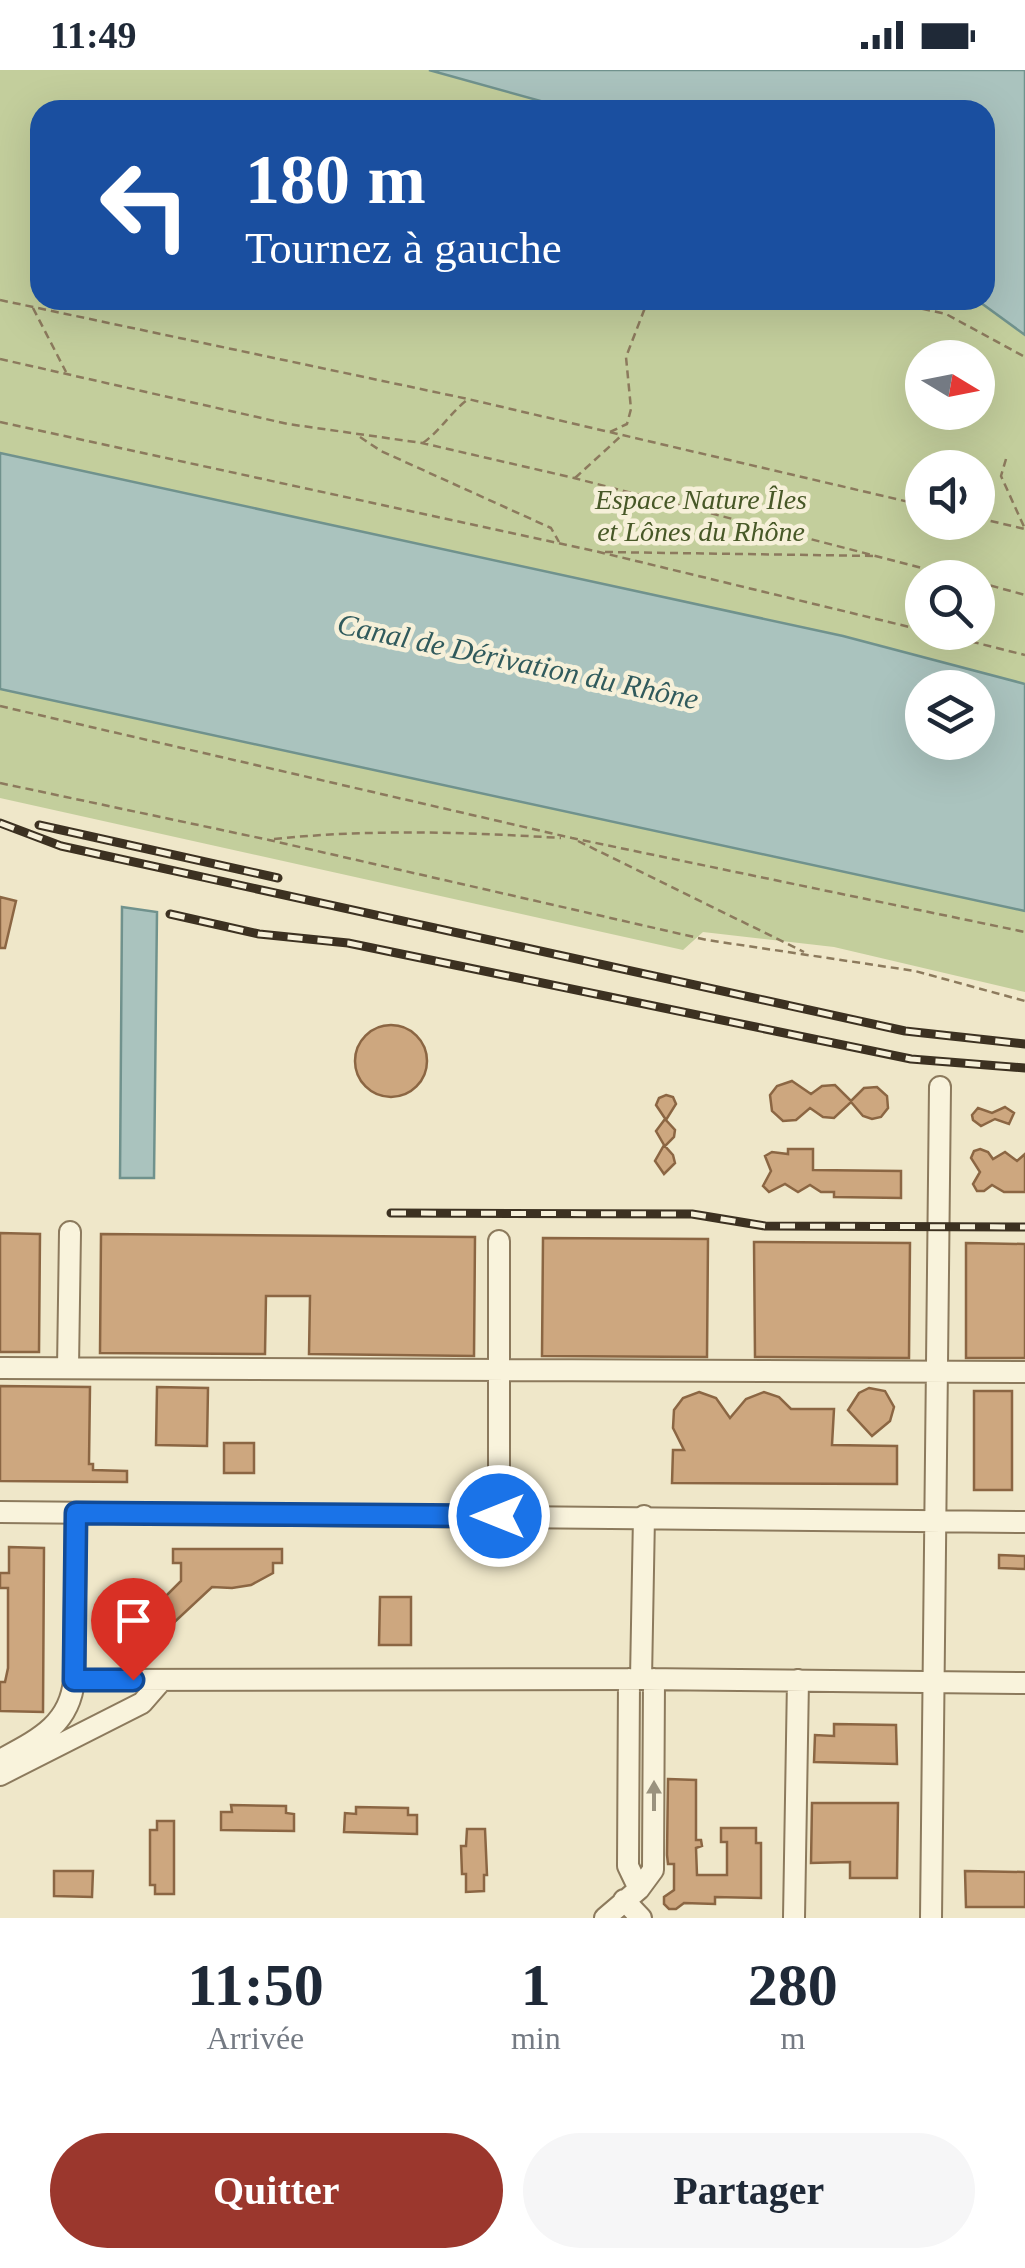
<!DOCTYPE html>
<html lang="fr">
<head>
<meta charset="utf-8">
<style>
  :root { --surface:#fff; --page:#f6f6f7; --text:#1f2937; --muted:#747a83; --accent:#9b372d }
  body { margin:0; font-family:"Times New Roman",serif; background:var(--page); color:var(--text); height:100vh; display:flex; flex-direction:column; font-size:38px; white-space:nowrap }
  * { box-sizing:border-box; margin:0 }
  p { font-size:32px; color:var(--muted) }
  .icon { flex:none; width:55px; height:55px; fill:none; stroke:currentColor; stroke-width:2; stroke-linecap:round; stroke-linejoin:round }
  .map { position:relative; height:1848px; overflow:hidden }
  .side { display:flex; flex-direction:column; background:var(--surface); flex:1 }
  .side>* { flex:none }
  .hud { position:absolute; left:30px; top:30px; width:965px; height:210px; border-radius:30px; box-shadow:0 10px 40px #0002; background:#1a4fa0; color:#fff; overflow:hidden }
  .needle { width:65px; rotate:100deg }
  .fabs { position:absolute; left:905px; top:270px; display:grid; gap:20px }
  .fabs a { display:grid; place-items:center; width:90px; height:90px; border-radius:50%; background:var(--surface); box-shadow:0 10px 40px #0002; font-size:50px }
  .pin { position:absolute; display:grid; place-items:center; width:85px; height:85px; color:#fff; margin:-102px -42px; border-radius:50% 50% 50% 0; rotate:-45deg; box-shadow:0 0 10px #0007 }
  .pin .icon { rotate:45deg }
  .me { position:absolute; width:110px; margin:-55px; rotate:270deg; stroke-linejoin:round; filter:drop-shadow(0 0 8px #0008) }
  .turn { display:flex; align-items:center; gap:35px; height:210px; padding:0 50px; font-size:45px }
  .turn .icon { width:130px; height:130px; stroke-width:2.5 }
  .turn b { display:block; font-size:70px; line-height:85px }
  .eta { display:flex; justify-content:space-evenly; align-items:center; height:170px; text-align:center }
  .eta b { font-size:60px; font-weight:700; line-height:70px }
  .primary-button { display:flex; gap:20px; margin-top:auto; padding:20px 50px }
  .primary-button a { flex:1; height:115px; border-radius:60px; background:var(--accent); color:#fff; font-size:40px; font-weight:700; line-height:115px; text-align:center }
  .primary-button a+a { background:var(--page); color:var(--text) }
  .status { display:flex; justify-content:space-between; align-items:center; height:70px; padding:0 50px; background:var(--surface); direction:ltr }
  .status svg { height:28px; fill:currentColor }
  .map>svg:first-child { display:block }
</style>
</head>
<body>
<div class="status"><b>11:49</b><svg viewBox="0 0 49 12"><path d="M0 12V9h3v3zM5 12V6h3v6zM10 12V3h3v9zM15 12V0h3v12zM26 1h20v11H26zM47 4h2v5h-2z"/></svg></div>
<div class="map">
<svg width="1025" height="1848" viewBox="0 0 1025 1848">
  <rect width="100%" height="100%" fill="#efe7c9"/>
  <!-- green -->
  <path fill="#c3ce9c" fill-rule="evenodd" d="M 0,0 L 1025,0 L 1025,737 L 0,508 ZM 40,40 L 985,40 L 985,230 L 40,230 ZM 922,288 L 978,288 L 978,342 L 922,342 ZM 922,398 L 978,398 L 978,452 L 922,452 ZM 922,508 L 978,508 L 978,562 L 922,562 ZM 922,618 L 978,618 L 978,672 L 922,672 Z
    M 0,619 L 1025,841 L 1025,922 L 834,877 L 703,862 L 683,880 L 0,728 Z"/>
  <!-- water -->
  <path fill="#aac3be" stroke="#70928d" stroke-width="2.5" fill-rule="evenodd" d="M 429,0 L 1025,0 L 1025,265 L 977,230 L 985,230 L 985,40 L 715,40 L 699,33 L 694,40 L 573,40 Z
    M 0,383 L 843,566 L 1025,614 L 1025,841 L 0,619 ZM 922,618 L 978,618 L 978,672 L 922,672 Z
    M 122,837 L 157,842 L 154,1108 L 120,1108 Z"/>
  <!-- building -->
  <path fill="#cda77f" stroke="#8b6643" stroke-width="2.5" d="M 0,827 L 16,831 L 5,878 L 0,878 Z
    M355 991a36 36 0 1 1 72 0a36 36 0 1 1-72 0Z
    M 792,1011 L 811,1024 L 822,1016 L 835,1015 L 851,1031 L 864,1018 L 877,1017 L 887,1026 L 888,1038 L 881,1047 L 872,1049 L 863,1046 L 851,1032 L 834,1048 L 823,1047 L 810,1038 L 796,1050 L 783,1051 L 772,1041 L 770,1025 L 777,1016 Z
    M 666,1025 L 673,1027 L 676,1034 L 666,1050 L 656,1035 L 659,1028 Z
    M 1005,1037 L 1014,1043 L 1009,1054 L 995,1049 L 981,1056 L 973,1050 L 972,1045 L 978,1038 L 992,1043 Z
    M 665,1049 L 675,1060 L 674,1067 L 665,1076 L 673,1085 L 675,1093 L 664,1104 L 655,1091 L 664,1075 L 656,1061 Z
    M 788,1079 L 813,1079 L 813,1100 L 901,1101 L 901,1128 L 834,1127 L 834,1122 L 821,1122 L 810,1115 L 798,1122 L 785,1114 L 769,1122 L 763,1116 L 771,1101 L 765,1086 L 772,1082 L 788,1084 Z
    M 980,1079 L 988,1082 L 993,1089 L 1005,1082 L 1017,1091 L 1025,1084 L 1025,1122 L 1004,1122 L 992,1115 L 984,1121 L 977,1121 L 973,1114 L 980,1102 L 971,1088 L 974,1081 Z
    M 0,1163 L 40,1164 L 39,1282 L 0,1282 Z
    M 101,1164 L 475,1167 L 474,1286 L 309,1284 L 310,1226 L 266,1226 L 265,1284 L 100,1283 Z
    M 543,1168 L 708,1169 L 707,1287 L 542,1286 Z
    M 754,1172 L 910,1173 L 909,1288 L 755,1287 Z
    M 966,1173 L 1025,1174 L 1025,1288 L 966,1288 Z
    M 0,1316 L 90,1317 L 89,1394 L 93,1394 L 93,1400 L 127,1401 L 127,1412 L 0,1411 Z
    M 157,1317 L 208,1318 L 207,1376 L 156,1375 Z
    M 869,1318 L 885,1321 L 894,1337 L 890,1351 L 872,1366 L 848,1340 L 859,1323 Z
    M 974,1321 L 1012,1321 L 1012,1420 L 974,1420 Z
    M 699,1322 L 716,1328 L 730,1348 L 746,1329 L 764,1322 L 779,1327 L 791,1339 L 834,1339 L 832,1375 L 897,1376 L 897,1414 L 672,1413 L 673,1380 L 684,1380 L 673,1358 L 674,1340 L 683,1328 Z
    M 224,1373 L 254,1373 L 254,1403 L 224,1403 Z
    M 9,1477 L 44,1478 L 43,1642 L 0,1641 L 0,1612 L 5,1612 L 8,1598 L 8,1518 L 0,1518 L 0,1503 L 9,1503 Z
    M 173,1479 L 282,1479 L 282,1493 L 273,1493 L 273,1503 L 251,1515 L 232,1518 L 212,1517 L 152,1573 L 109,1530 L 125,1513 L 152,1540 L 181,1511 L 181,1493 L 173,1493 Z
    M 999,1485 L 1025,1486 L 1025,1499 L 999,1498 Z
    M 380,1527 L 411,1527 L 411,1575 L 379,1575 Z
    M 834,1654 L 896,1655 L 897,1694 L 814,1692 L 815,1665 L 834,1666 Z
    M 668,1709 L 696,1710 L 696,1770 L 701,1770 L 702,1776 L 696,1778 L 697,1805 L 727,1805 L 727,1772 L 721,1772 L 721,1758 L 756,1758 L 756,1773 L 761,1773 L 761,1828 L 715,1827 L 715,1834 L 684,1833 L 676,1839 L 669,1839 L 664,1834 L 664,1827 L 674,1820 L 674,1794 L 668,1794 L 667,1785 Z
    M 812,1733 L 898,1733 L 897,1808 L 850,1808 L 850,1792 L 811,1793 Z
    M 231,1735 L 286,1736 L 286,1743 L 294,1744 L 294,1761 L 221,1760 L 221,1742 L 232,1742 Z
    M 356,1737 L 408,1738 L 408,1745 L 417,1745 L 417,1764 L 344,1762 L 345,1743 L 356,1744 Z
    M 157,1751 L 174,1751 L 174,1824 L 155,1824 L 155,1815 L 150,1815 L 150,1760 L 157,1760 Z
    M 467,1759 L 485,1759 L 487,1805 L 484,1805 L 484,1821 L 466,1822 L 466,1804 L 462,1804 L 461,1776 L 466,1776 Z
    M 54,1801 L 93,1801 L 92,1827 L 54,1826 Z
    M 965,1801 L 1025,1802 L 1025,1837 L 966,1837 Z"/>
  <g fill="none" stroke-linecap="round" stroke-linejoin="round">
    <defs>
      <path id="minor" d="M 0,1298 L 1025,1302
        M 68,1298 L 70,1162
        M 0,1442 L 1025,1452
        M 76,1443 L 74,1610 L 641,1609 L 1025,1613
        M 499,1445 L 499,1171
        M 629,1609 L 628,1796 L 639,1819
        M 641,1609 L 644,1446
        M 0,1690 C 37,1670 70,1655 74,1610
        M 0,1705 L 142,1633 L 162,1610
        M 624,1830 L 641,1848
        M 605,1848 L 639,1819 L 653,1800 L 654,1609
        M 794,1848 L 798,1610
        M 931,1848 L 940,1017"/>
    </defs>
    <!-- minor casing -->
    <use href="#minor" stroke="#8c7a5d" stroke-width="24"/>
    <!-- path -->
    <path stroke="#8c7a5d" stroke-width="2.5" stroke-dasharray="8 5" stroke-linecap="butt" d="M 0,230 L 468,329 L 922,435
      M 898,230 L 909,236 L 946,244 L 1025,287
      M 33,238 L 66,302
      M 0,289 L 288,354 L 422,373 L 574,408 L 961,508
      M 0,352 L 599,482 L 922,560
      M 610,362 L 627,354 L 631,339 L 626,287 L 648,230
      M 360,367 L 381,381 L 551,458 L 559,472
      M 423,373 C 441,360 450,343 467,330
      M 1006,389 L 1001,406 L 1025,459
      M 575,408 L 621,366
      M 978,448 L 1025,459
      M 605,482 L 877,486
      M 978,512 L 1025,525
      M 933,562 L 1025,585
      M 0,636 L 572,768 L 1025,862
      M 0,713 L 269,770 L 707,870 L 915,901 L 1025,931
      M 274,769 C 370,759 464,762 561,768
      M 578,771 L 804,882"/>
    <!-- minor -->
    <use href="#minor" stroke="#f9f3dc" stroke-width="20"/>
    <defs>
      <path id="rail" d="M 0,753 L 61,776 L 905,961 L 1025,974
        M 39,755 L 278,808
        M 170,844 L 259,864 L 348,873 L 911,989 L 1025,998
        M 391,1143 L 692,1144 L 765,1156 L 1025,1157"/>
    </defs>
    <!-- rail casing -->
    <use href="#rail" stroke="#3c3121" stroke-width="9"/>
    <!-- rail -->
    <use href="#rail" stroke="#f6f0d9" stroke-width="5" stroke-dasharray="15" stroke-linecap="butt"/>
  </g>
  <!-- one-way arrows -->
  <defs><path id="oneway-solid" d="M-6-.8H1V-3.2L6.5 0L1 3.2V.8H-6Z" transform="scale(2.5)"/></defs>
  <use fill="#9a927e" href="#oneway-solid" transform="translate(654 1726) rotate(-90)"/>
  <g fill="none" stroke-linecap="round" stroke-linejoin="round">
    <defs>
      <path id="route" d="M 133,1610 L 74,1610 L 76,1443 L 499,1446"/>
    </defs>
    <!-- route casing -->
    <use href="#route" stroke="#114b97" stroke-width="25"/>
    <!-- route -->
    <use href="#route" stroke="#1a73e8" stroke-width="18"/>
  </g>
  <g text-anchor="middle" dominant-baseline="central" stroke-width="9" stroke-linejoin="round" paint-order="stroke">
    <!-- park labels -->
    <g font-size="28" font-style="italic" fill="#475827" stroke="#f6f0d9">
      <text x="701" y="429">Espace Nature Îles<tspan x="701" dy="32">et Lônes du Rhône</tspan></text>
    </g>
    <!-- water labels -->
    <g font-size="30" font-style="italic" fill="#305a5c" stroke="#f6f0d9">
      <text transform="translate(518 591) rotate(12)">Canal de Dérivation du Rhône</text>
    </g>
  </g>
</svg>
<div class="fabs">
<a><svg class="needle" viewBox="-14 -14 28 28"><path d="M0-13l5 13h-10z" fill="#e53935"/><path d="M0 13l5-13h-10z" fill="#747a83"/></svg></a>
<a><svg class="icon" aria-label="sound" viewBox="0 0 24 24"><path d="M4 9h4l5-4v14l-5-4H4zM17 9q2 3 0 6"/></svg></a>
<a><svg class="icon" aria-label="search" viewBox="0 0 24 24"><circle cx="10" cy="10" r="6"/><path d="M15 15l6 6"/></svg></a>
<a><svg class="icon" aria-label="layers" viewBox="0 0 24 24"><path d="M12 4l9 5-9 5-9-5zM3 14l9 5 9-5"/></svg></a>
</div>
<div class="pin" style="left:133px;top:1610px;background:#d93025"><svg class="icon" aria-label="arrive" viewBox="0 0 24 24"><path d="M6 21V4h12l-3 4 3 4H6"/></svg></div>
<svg class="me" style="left:499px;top:1446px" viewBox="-20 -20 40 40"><circle r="17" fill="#1a73e8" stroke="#fff" stroke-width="3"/><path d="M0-11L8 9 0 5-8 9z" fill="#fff"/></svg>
<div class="hud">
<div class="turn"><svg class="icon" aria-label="left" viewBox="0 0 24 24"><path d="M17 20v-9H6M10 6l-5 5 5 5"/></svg><div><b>180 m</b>Tournez à gauche</div></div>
</div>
</div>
<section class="side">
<div class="eta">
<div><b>11:50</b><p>Arrivée</p></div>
<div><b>1</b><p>min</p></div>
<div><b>280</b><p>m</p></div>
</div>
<div class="primary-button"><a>Quitter</a><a>Partager</a></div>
</section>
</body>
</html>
